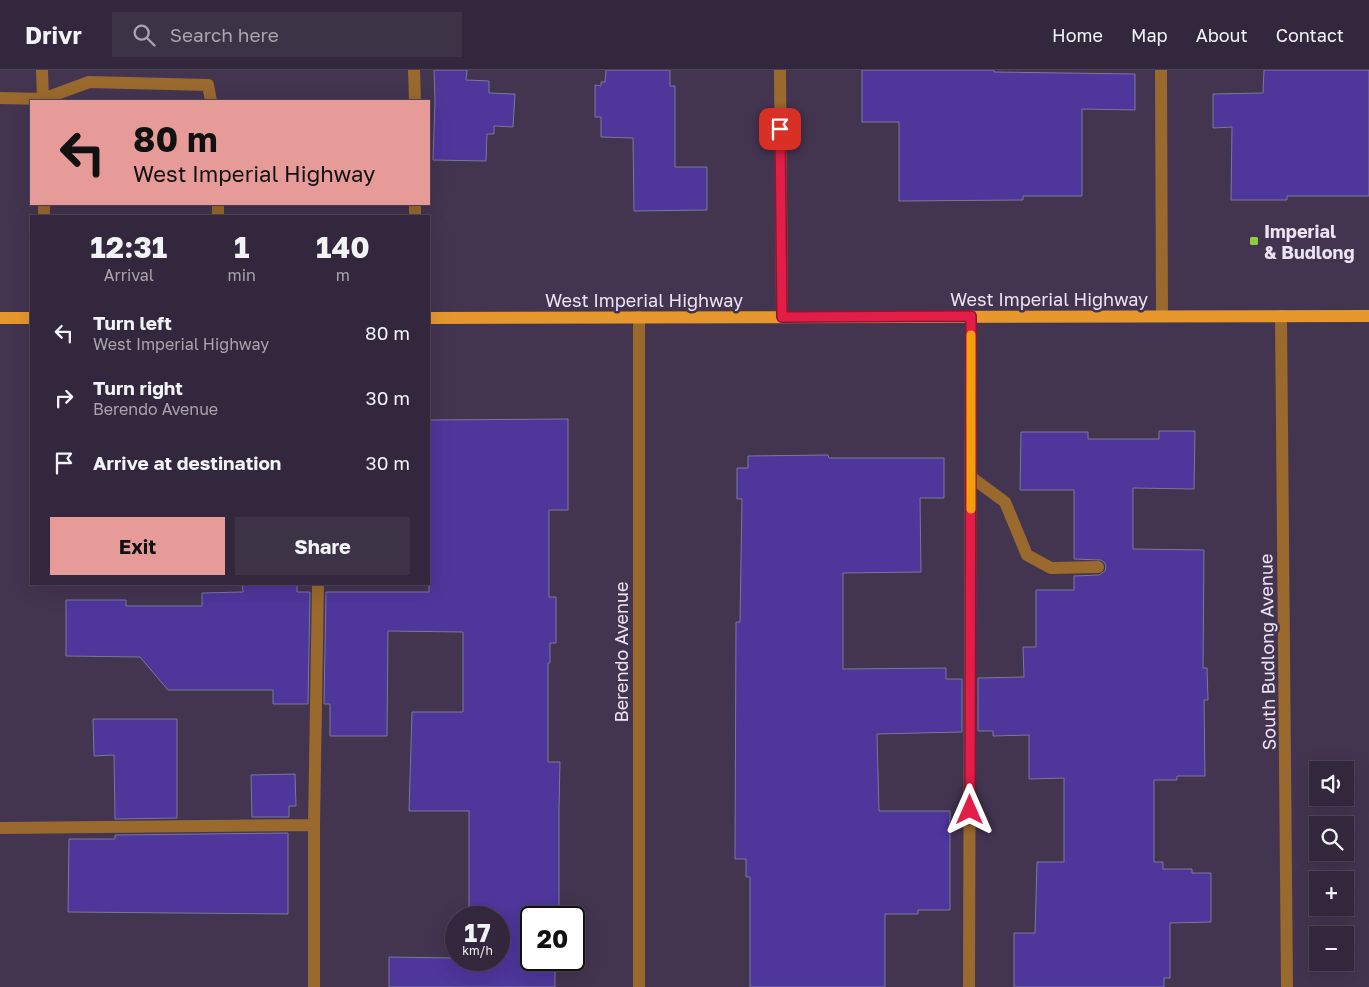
<!DOCTYPE html>
<html lang="en">
<head>
<meta charset="utf-8">
<style>
  :root { --surface:#32273c; --page:#3d3347; --text:#f1f3f6; --muted:#a8a5af; --line:#4d4456; --accent:#e69b98 }
  body { margin:0; font-family:"Golos Text",sans-serif; background:var(--page); color:var(--text); height:100vh; display:flex; flex-direction:column; font-size:19px; white-space:nowrap }
  * { box-sizing:border-box; margin:0 }
  p { font-size:16px; color:var(--muted) }
  .icon { flex:none; width:28px; height:28px; fill:none; stroke:currentColor; stroke-width:2; stroke-linecap:round; stroke-linejoin:round }
  .map { position:relative; flex:1; overflow:hidden }
  .drawer { position:absolute; left:30px; top:145px; width:400px; height:370px; display:flex; flex-direction:column; background:var(--surface); border-radius:0px; box-shadow:0 5px 20px #0002,0 0 0 1px var(--line) }
  .drawer>* { flex:none }
  .hud { position:absolute; left:30px; top:30px; width:400px; height:105px; border-radius:0px; box-shadow:0 5px 20px #0002,0 0 0 1px var(--line); background:#e69b98; color:#111; overflow:hidden }
  .fabs { position:absolute; left:1309px; top:691px; display:grid; gap:10px }
  .fabs a { display:grid; place-items:center; width:45px; height:45px; border-radius:0px; background:var(--surface); box-shadow:0 5px 20px #0002,0 0 0 1px var(--line); font-size:25px }
  .speed { position:absolute; left:445px; top:836px; display:flex; gap:10px; font-size:25px; font-weight:700; text-align:center }
  .speed>* { display:grid; place-content:center; width:65px; height:65px; border-radius:50%; background:var(--surface); box-shadow:0 5px 20px #0002,0 0 0 1px var(--line); line-height:1 }
  .speed small { font-size:12px; font-weight:400 }
  .speed .limit { border:2px solid #111; border-radius:8px; background:#fff; color:#111 }
  .pin { position:absolute; display:grid; place-items:center; width:42px; height:42px; color:#fff; margin:-21px; border-radius:10px; box-shadow:0 2px 8px #0006 }
  .me { position:absolute; width:55px; margin:-28px; rotate:0deg; stroke-linejoin:round; filter:drop-shadow(0 0 4px #0008) }
  .turn { display:flex; align-items:center; gap:18px; height:105px; padding:0 20px; font-size:22px }
  .turn .icon { width:65px; height:65px; stroke-width:2.5 }
  .turn b { display:block; font-size:35px; line-height:42px }
  .eta { display:flex; justify-content:space-evenly; align-items:center; height:85px; text-align:center }
  .eta b { font-size:30px; font-weight:700; line-height:35px }
  .primary-button { display:flex; gap:10px; margin-top:auto; padding:10px 20px }
  .primary-button a { flex:1; height:58px; border-radius:0px; background:var(--accent); color:#111; font-size:20px; font-weight:700; line-height:58px; text-align:center }
  .primary-button a+a { background:var(--page); color:var(--text) }
  ul { padding:0; list-style:none }
  li { display:flex; align-items:center; gap:15px; height:65px; padding:0 20px }
  li div { flex:1 }
  li b { display:block; font-size:19px }
  li em { font-style:normal }
  header { display:flex; align-items:center; gap:30px; box-sizing:border-box; height:70px; padding:0 25px; background:var(--surface); border-bottom:1px solid var(--line) }
  header strong { font-size:24px }
  nav { display:flex; gap:28px; margin-inline-start:auto; font-size:18px }
  .search { width:350px; height:45px; background:var(--page); display:flex; align-items:center; gap:12px; box-sizing:border-box; padding:0 18px; border-radius:0px; color:var(--muted); font-size:19px }
  .map>svg:first-child { display:block }
</style>
</head>
<body>
<header>
<strong>Drivr</strong>
<div class="search"><svg class="icon" aria-label="search" viewBox="0 0 24 24"><circle cx="10" cy="10" r="6"/><path d="M15 15l6 6"/></svg>Search here</div>
<nav><a>Home</a><a>Map</a><a>About</a><a>Contact</a></nav>
</header>
<div class="map">
<svg width="1369" height="917" viewBox="0 0 1369 917">
  <rect width="100%" height="100%" fill="#433450"/>
  <!-- building -->
  <path fill="#4e369b" stroke="#7b789a" d="M 434,0 L 467,0 L 466,10 L 489,11 L 489,23 L 515,24 L 513,57 L 494,56 L 494,64 L 487,64 L 486,91 L 433,90 L 435,31 Z
    M 606,0 L 670,0 L 670,16 L 675,16 L 675,97 L 707,97 L 707,140 L 634,141 L 633,68 L 601,67 L 601,47 L 595,47 L 595,15 L 601,16 L 601,12 L 605,12 Z
    M 862,0 L 994,0 L 994,2 L 1135,4 L 1135,40 L 1082,39 L 1082,126 L 1023,126 L 1023,130 L 899,131 L 899,52 L 862,52 Z
    M 1264,0 L 1369,0 L 1369,126 L 1287,126 L 1287,130 L 1231,130 L 1232,57 L 1213,58 L 1213,24 L 1263,23 Z
    M 568,349 L 568,440 L 549,440 L 549,527 L 556,527 L 556,573 L 550,573 L 550,593 L 548,593 L 548,692 L 560,692 L 559,739 L 559,848 L 531,848 L 531,890 L 555,890 L 555,917 L 389,917 L 389,887 L 456,888 L 456,890 L 499,890 L 499,848 L 469,848 L 469,741 L 409,741 L 412,642 L 463,642 L 463,562 L 388,561 L 387,666 L 330,666 L 330,634 L 324,634 L 326,522 L 429,522 L 429,350 Z
    M 1159,361 L 1195,361 L 1194,419 L 1133,418 L 1133,479 L 1204,480 L 1203,598 L 1207,598 L 1208,630 L 1204,630 L 1205,706 L 1177,706 L 1177,710 L 1154,710 L 1154,792 L 1163,792 L 1163,799 L 1192,799 L 1192,803 L 1211,803 L 1211,852 L 1170,853 L 1170,908 L 1164,908 L 1164,917 L 1014,917 L 1014,863 L 1035,863 L 1037,792 L 1064,792 L 1064,708 L 1029,709 L 1029,665 L 993,666 L 993,661 L 978,661 L 978,608 L 1024,607 L 1023,577 L 1036,577 L 1036,520 L 1074,520 L 1074,506 L 1099,505 L 1105,501 L 1106,497 L 1105,493 L 1101,490 L 1074,489 L 1074,420 L 1020,420 L 1021,362 L 1088,362 L 1088,369 L 1159,369 Z
    M 828,385 L 829,388 L 944,388 L 944,428 L 920,428 L 921,502 L 843,503 L 843,599 L 946,598 L 946,609 L 962,609 L 962,662 L 877,664 L 879,741 L 950,741 L 950,840 L 918,840 L 918,844 L 885,844 L 885,917 L 750,917 L 750,807 L 746,807 L 746,789 L 735,789 L 736,552 L 740,552 L 742,429 L 737,429 L 737,398 L 748,398 L 748,386 Z
    M 242,514 L 297,514 L 297,522 L 310,522 L 308,634 L 273,634 L 273,620 L 168,620 L 140,587 L 66,586 L 66,530 L 126,530 L 126,536 L 202,536 L 202,523 L 243,522 Z
    M 93,649 L 177,649 L 177,748 L 115,749 L 114,685 L 94,686 Z
    M 295,704 L 296,736 L 289,736 L 289,747 L 252,747 L 251,705 Z
    M 288,763 L 288,844 L 68,842 L 69,769 L 115,769 L 115,765 Z"/>
  <g fill="none" stroke-linecap="round" stroke-linejoin="round">
    <!-- minor -->
    <path stroke="#99692d" stroke-width="12" d="M 42,0 L 43,31
      M 414,0 L 415,31
      M 780,0 L 782,247
      M 1161,0 L 1162,246
      M 0,28 L 43,29 L 89,12 L 208,15 L 211,31
      M 44,134 L 44,146
      M 218,134 L 218,146
      M 415,134 L 415,146
      M 1281,246 L 1287,917
      M 639,247 L 639,917
      M 971,407 L 1005,432 L 1027,485 L 1051,498 L 1098,497
      M 0,758 L 314,755
      M 314,917 L 314,755 L 318,514
      M 969,917 L 971,246"/>
    <!-- major -->
    <path stroke="#e7982c" stroke-width="12" d="M 0,248 L 31,248
      M 429,248 L 1369,246"/>
  </g>
  <g fill="none" stroke-linecap="round" stroke-linejoin="round">
    <defs>
      <path id="route" d="M 780,59 L 782,247 L 971,246 L 970,740"/>
    </defs>
    <!-- route casing -->
    <use href="#route" stroke="#92132f" stroke-width="12"/>
    <!-- route -->
    <use href="#route" stroke="#e11d48" stroke-width="9"/>
    <!-- slow -->
    <path stroke="#f59e0b" stroke-width="9" d="M 971,439 L 971,265"/>
  </g>
  <!-- markers -->
  <rect fill="#93cc3d" stroke="#433450" stroke-width="2" x="1249" y="166" width="10" height="10" rx="2.5"/>
  <g text-anchor="middle" dominant-baseline="central" stroke-width="5" stroke-linejoin="round" paint-order="stroke">
    <!-- poi labels -->
    <g font-size="18" font-weight="bold" fill="#ece3f5" stroke="#433450" text-anchor="start">
      <text x="1264" y="161">Imperial<tspan x="1264" dy="21">&amp; Budlong</tspan></text>
    </g>
    <!-- street labels -->
    <g font-size="18" fill="#ece3f5" stroke="#433450">
      <text x="1049" y="229">West Imperial Highway</text>
      <text x="644" y="230">West Imperial Highway</text>
      <text transform="translate(621 582) rotate(-90)">Berendo Avenue</text>
      <text transform="translate(1267 582) rotate(-91)">South Budlong Avenue</text>
    </g>
  </g>
</svg>
<div class="fabs">
<a><svg class="icon" aria-label="sound" viewBox="0 0 24 24"><path d="M4 9h4l5-4v14l-5-4H4zM17 9q2 3 0 6"/></svg></a>
<a><svg class="icon" aria-label="search" viewBox="0 0 24 24"><circle cx="10" cy="10" r="6"/><path d="M15 15l6 6"/></svg></a>
<a>+</a>
<a>−</a>
</div>
<div class="speed"><div>17<small>km/h</small></div><div class="limit">20</div></div>
<div class="pin" style="left:780px;top:59px;background:#d93025"><svg class="icon" aria-label="arrive" viewBox="0 0 24 24"><path d="M6 21V4h12l-3 4 3 4H6"/></svg></div>
<svg class="me" style="left:970px;top:740px" viewBox="-20 -20 40 40"><path d="M0-17L14 15 0 8-14 15z" fill="#e11d48" stroke="#fff" stroke-width="4"/></svg>
<div class="hud">
<div class="turn"><svg class="icon" aria-label="left" viewBox="0 0 24 24"><path d="M17 20v-9H6M10 6l-5 5 5 5"/></svg><div><b>80 m</b>West Imperial Highway</div></div>
</div>
<section class="drawer">
<div class="eta">
<div><b>12:31</b><p>Arrival</p></div>
<div><b>1</b><p>min</p></div>
<div><b>140</b><p>m</p></div>
</div>
<ul>
<li><svg class="icon" aria-label="left" viewBox="0 0 24 24"><path d="M17 20v-9H6M10 6l-5 5 5 5"/></svg><div><b>Turn left</b><p>West Imperial Highway</p></div><em>80 m</em></li>
<li><svg class="icon" aria-label="right" viewBox="0 0 24 24"><path d="M7 20v-9h11M14 6l5 5-5 5"/></svg><div><b>Turn right</b><p>Berendo Avenue</p></div><em>30 m</em></li>
<li><svg class="icon" aria-label="arrive" viewBox="0 0 24 24"><path d="M6 21V4h12l-3 4 3 4H6"/></svg><div><b>Arrive at destination</b></div><em>30 m</em></li>
</ul>
<div class="primary-button"><a>Exit</a><a>Share</a></div>
</section>
</div>
</body>
</html>
